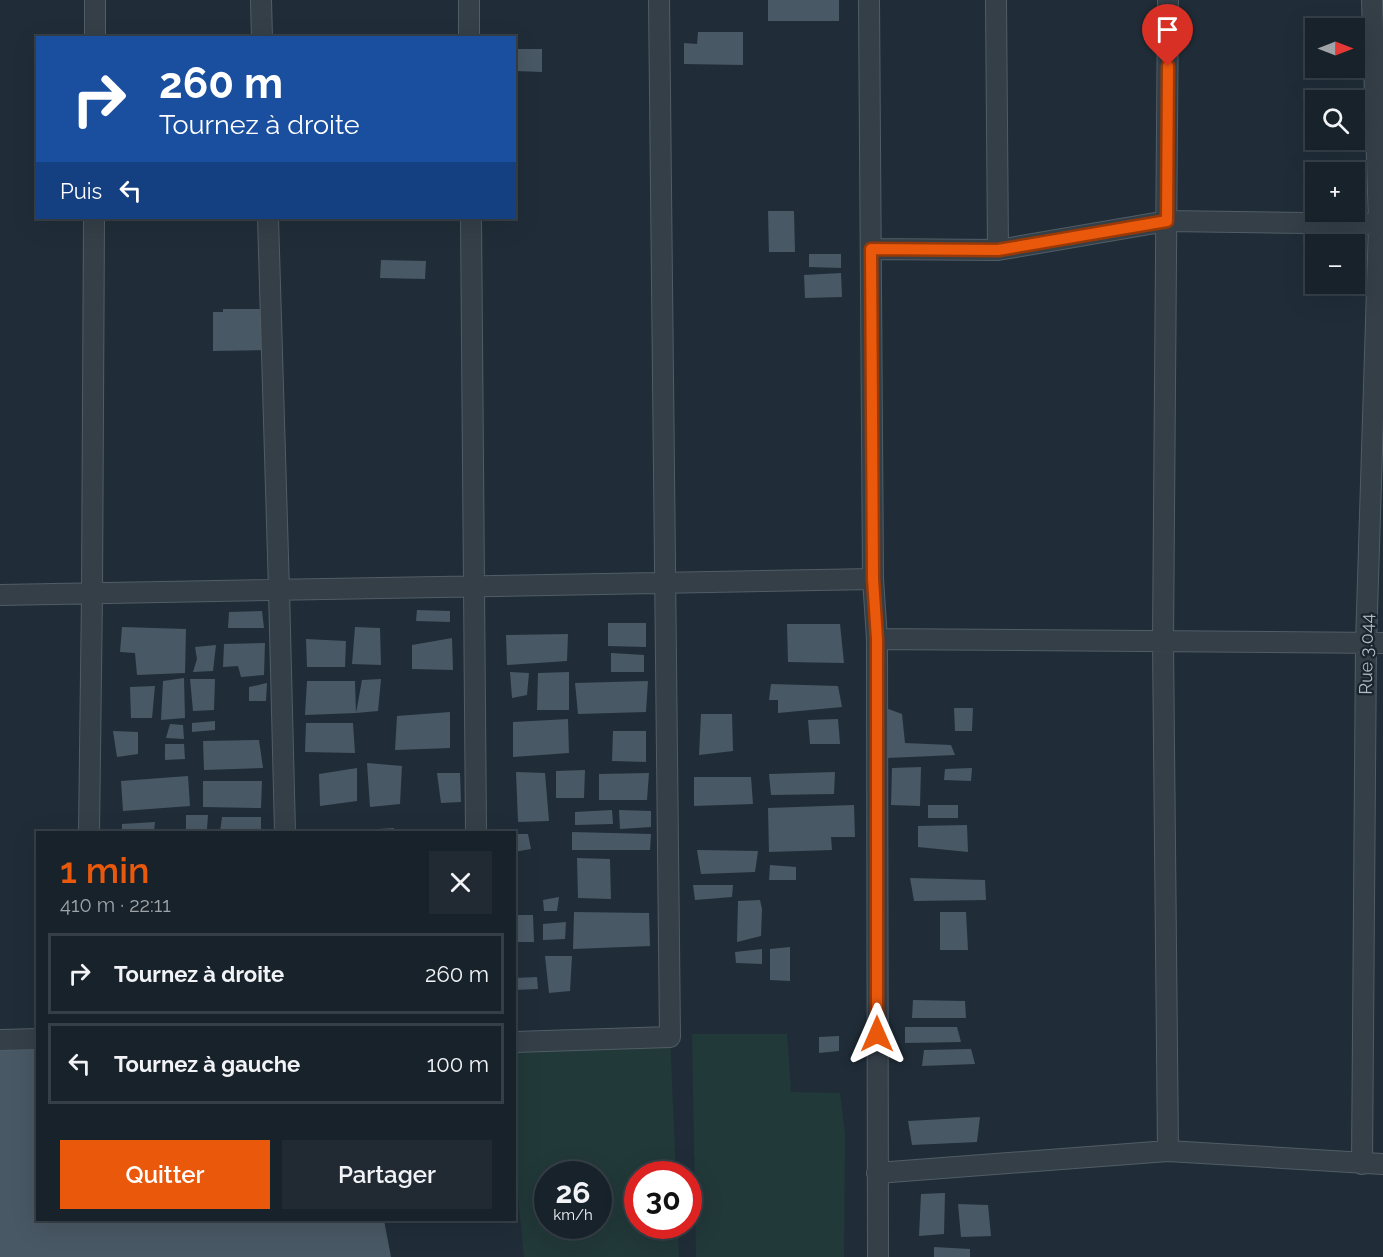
<!DOCTYPE html>
<html lang="fr">
<head>
<meta charset="utf-8">
<style>
  :root { --surface:#18222a; --page:#212a32; --text:#f1f3f6; --muted:#9fa4a8; --line:#363f47; --accent:#ea580c }
  body { margin:0; font-family:Raleway,sans-serif; background:var(--page); color:var(--text); height:100vh; display:flex; flex-direction:column; font-size:22px; white-space:nowrap }
  * { box-sizing:border-box; margin:0 }
  p { font-size:20px; color:var(--muted) }
  .icon { flex:none; width:33px; height:33px; fill:none; stroke:currentColor; stroke-width:2; stroke-linecap:round; stroke-linejoin:round }
  .map { position:relative; flex:1; overflow:hidden }
  .details { position:absolute; left:36px; top:831px; width:480px; height:390px; display:flex; flex-direction:column; background:var(--surface); border-radius:0px; box-shadow:0 6px 24px #0002,0 0 0 2px var(--line) }
  .details>* { flex:none }
  .top-card { position:absolute; left:36px; top:36px; width:480px; height:183px; border-radius:0px; box-shadow:0 6px 24px #0002,0 0 0 2px var(--line); background:#1a4fa0; color:#fff; overflow:hidden }
  .needle { width:39px; rotate:90deg }
  .controls { position:absolute; left:1305px; top:18px; display:grid; gap:12px }
  .controls a { display:grid; place-items:center; width:60px; height:60px; border-radius:0px; background:var(--surface); box-shadow:0 6px 24px #0002,0 0 0 2px var(--line); font-size:30px }
  .speed { position:absolute; left:534px; top:1161px; display:flex; gap:12px; font-size:30px; font-weight:700; text-align:center }
  .speed>* { display:grid; place-content:center; width:78px; height:78px; border-radius:50%; background:var(--surface); box-shadow:0 6px 24px #0002,0 0 0 2px var(--line); line-height:1 }
  .speed small { font-size:15px; font-weight:400 }
  .speed .limit { border:9px solid #d22; background:#fff; color:#111 }
  .pin { position:absolute; display:grid; place-items:center; width:51px; height:51px; color:#fff; margin:-62px -26px; border-radius:50% 50% 50% 0; rotate:-45deg; box-shadow:0 0 6px #0007 }
  .pin .icon { rotate:45deg }
  .me { position:absolute; width:66px; margin:-33px; rotate:0deg; stroke-linejoin:round; filter:drop-shadow(0 0 4px #0008) }
  .turn { display:flex; align-items:center; gap:21px; height:126px; padding:0 24px; font-size:27px }
  .turn .icon { width:78px; height:78px; stroke-width:2.5 }
  .turn b { display:block; font-size:42px; line-height:51px }
  .then { display:flex; align-items:center; height:57px; padding:0 24px; background:#0003; gap:12px; font-size:22px }
  .round { display:grid; place-items:center; flex:none; width:63px; height:63px; border-radius:0px; background:var(--page) }
  .headline { display:flex; align-items:center; justify-content:space-between; height:102px; padding:0 24px }
  h1 { font-size:36px; font-weight:600; line-height:45px; color:var(--accent) }
  .action { display:flex; gap:12px; margin-top:auto; padding:12px 24px }
  .action a { flex:1; height:69px; border-radius:0px; background:var(--accent); color:#fff; font-size:24px; font-weight:600; line-height:69px; text-align:center }
  .action a+a { background:var(--page); color:var(--text) }
  ul { padding:0; list-style:none }
  li { display:flex; align-items:center; gap:18px; height:81px; margin:0 12px 9px; padding:0 12px; border:3px solid var(--line); border-radius:0px }
  li div { flex:1 }
  li b { display:block; font-size:22px }
  li em { font-style:normal }
  .map>svg:first-child { display:block }
</style>
</head>
<body>
<div class="map">
<svg width="1383" height="1257" viewBox="0 0 1383 1257">
  <rect width="100%" height="100%" fill="#202d38"/>
  <!-- green -->
  <path fill="#223939" fill-rule="evenodd" d="M 692,1034 L 787,1034 L 791,1092 L 840,1093 L 845,1134 L 844,1257 L 696,1257 Z
    M 670,1037 L 676,1174 L 638,1174 L 638,1226 L 678,1226 L 679,1257 L 524,1257 L 514,1157 L 514,1049 ZM 548,1174 L 598,1174 L 598,1226 L 548,1226 Z"/>
  <!-- building -->
  <path fill="#485864" d="M 768,0 L 839,0 L 839,21 L 768,21 Z
    M 698,32 L 743,32 L 743,65 L 684,64 L 684,43 L 697,44 Z
    M 514,49 L 542,49 L 542,72 L 514,71 Z
    M 768,211 L 794,211 L 795,252 L 769,252 Z
    M 809,254 L 841,254 L 841,268 L 809,267 Z
    M 381,260 L 426,261 L 425,279 L 380,278 Z
    M 841,273 L 842,297 L 805,298 L 804,275 Z
    M 223,309 L 269,309 L 276,350 L 213,351 L 213,312 L 223,312 Z
    M 417,610 L 450,611 L 450,622 L 416,621 Z
    M 262,611 L 264,628 L 228,628 L 229,612 Z
    M 608,623 L 646,623 L 646,647 L 608,646 Z
    M 787,624 L 840,624 L 844,663 L 788,662 Z
    M 122,627 L 186,629 L 185,673 L 137,675 L 135,653 L 120,652 Z
    M 355,627 L 380,628 L 381,665 L 352,664 Z
    M 568,634 L 567,661 L 507,665 L 506,635 Z
    M 452,638 L 453,670 L 412,669 L 412,645 Z
    M 306,639 L 346,641 L 345,667 L 307,667 Z
    M 265,643 L 264,675 L 241,677 L 238,666 L 223,667 L 224,644 Z
    M 216,645 L 213,671 L 193,672 L 197,659 L 195,647 Z
    M 611,653 L 644,655 L 644,672 L 611,672 Z
    M 510,672 L 529,673 L 527,695 L 512,698 Z
    M 569,672 L 569,710 L 537,710 L 538,673 Z
    M 184,678 L 185,718 L 161,720 L 163,681 Z
    M 190,679 L 215,679 L 214,710 L 193,711 Z
    M 381,679 L 378,711 L 356,713 L 362,680 Z
    M 307,681 L 355,681 L 356,713 L 305,715 Z
    M 648,681 L 646,712 L 578,714 L 575,683 Z
    M 267,683 L 266,701 L 249,701 L 249,687 Z
    M 771,684 L 838,686 L 842,707 L 778,713 L 778,700 L 769,700 Z
    M 155,686 L 152,718 L 131,718 L 130,687 Z
    M 883,707 L 902,714 L 905,743 L 951,745 L 955,755 L 887,758 Z
    M 954,708 L 973,708 L 972,731 L 955,731 Z
    M 450,712 L 450,748 L 395,750 L 397,716 Z
    M 701,714 L 732,714 L 733,751 L 699,755 Z
    M 568,719 L 569,753 L 513,757 L 513,722 Z
    M 838,719 L 840,744 L 810,744 L 808,720 Z
    M 215,721 L 215,730 L 192,732 L 192,723 Z
    M 306,723 L 353,723 L 355,753 L 305,752 Z
    M 170,724 L 183,725 L 184,739 L 166,738 Z
    M 113,731 L 138,732 L 138,754 L 117,757 Z
    M 613,731 L 646,731 L 646,762 L 612,761 Z
    M 259,740 L 263,768 L 204,770 L 203,741 Z
    M 165,744 L 184,744 L 185,759 L 165,760 Z
    M 367,763 L 402,766 L 400,804 L 370,807 Z
    M 921,767 L 920,806 L 891,805 L 892,768 Z
    M 357,768 L 357,801 L 320,806 L 319,774 Z
    M 972,768 L 971,781 L 944,780 L 945,769 Z
    M 585,770 L 584,798 L 556,798 L 556,771 Z
    M 516,772 L 545,773 L 549,821 L 518,822 Z
    M 835,772 L 834,794 L 771,795 L 769,774 Z
    M 437,773 L 460,773 L 461,802 L 441,803 Z
    M 649,773 L 647,800 L 599,800 L 599,774 Z
    M 188,776 L 190,806 L 123,811 L 121,781 Z
    M 694,777 L 751,777 L 753,804 L 694,806 Z
    M 203,781 L 262,781 L 261,808 L 203,807 Z
    M 854,805 L 855,837 L 831,837 L 832,850 L 769,852 L 768,808 Z
    M 928,805 L 958,805 L 958,818 L 928,818 Z
    M 612,810 L 613,824 L 575,825 L 575,812 Z
    M 619,810 L 651,811 L 651,827 L 620,829 Z
    M 186,815 L 208,815 L 207,829 L 186,829 Z
    M 222,817 L 261,817 L 261,832 L 220,832 Z
    M 155,822 L 154,832 L 122,832 L 122,824 Z
    M 967,825 L 968,852 L 918,847 L 918,826 Z
    M 394,828 L 395,832 L 378,832 L 378,829 Z
    M 572,832 L 651,834 L 650,850 L 572,850 Z
    M 514,834 L 528,834 L 531,849 L 514,852 Z
    M 697,850 L 758,851 L 755,872 L 701,874 Z
    M 577,858 L 610,859 L 611,899 L 578,898 Z
    M 770,865 L 796,867 L 796,880 L 769,880 Z
    M 910,878 L 985,880 L 986,900 L 914,901 Z
    M 693,885 L 733,885 L 732,897 L 695,900 Z
    M 559,897 L 557,911 L 544,911 L 543,900 Z
    M 760,900 L 762,909 L 761,936 L 737,942 L 738,901 Z
    M 574,912 L 649,913 L 650,946 L 573,949 Z
    M 940,912 L 966,912 L 968,950 L 940,950 Z
    M 514,915 L 533,915 L 534,942 L 514,942 Z
    M 566,922 L 565,939 L 543,940 L 543,924 Z
    M 790,947 L 790,981 L 770,980 L 770,949 Z
    M 762,949 L 762,964 L 736,963 L 735,952 Z
    M 545,956 L 572,956 L 570,991 L 549,993 Z
    M 537,977 L 538,989 L 514,990 L 514,978 Z
    M 913,1000 L 965,1001 L 966,1018 L 912,1018 Z
    M 905,1027 L 957,1027 L 961,1042 L 905,1043 Z
    M 839,1036 L 839,1051 L 819,1053 L 819,1037 Z
    M 38,1044 L 38,1220 L 384,1220 L 391,1257 L 0,1257 L 0,1045 Z
    M 971,1049 L 975,1064 L 922,1066 L 924,1050 Z
    M 980,1117 L 977,1142 L 912,1145 L 908,1121 Z
    M 945,1193 L 944,1234 L 919,1236 L 921,1194 Z
    M 958,1204 L 988,1205 L 991,1236 L 961,1237 Z
    M 934,1247 L 970,1249 L 970,1257 L 934,1257 Z"/>
  <g fill="none" stroke-linecap="round" stroke-linejoin="round">
    <defs>
      <path id="street" d="M 261,0 L 262,38
        M 469,0 L 469,38
        M 869,0 L 873,579 L 877,639 L 878,1257
        M 996,0 L 998,250
        M 95,38 L 95,0
        M 268,218 L 279,590 L 285,832
        M 471,218 L 476,832
        M 871,249 L 998,250 L 1167,221 L 1383,224
        M 0,595 L 873,579
        M 877,639 L 1383,643
        M 89,832 L 92,594 L 94,218
        M 0,1040 L 38,1039
        M 514,1042 L 670,1037 L 659,0
        M 1168,1151 L 1163,642 L 1168,0
        M 1362,1164 L 1366,644 L 1379,224 L 1372,0
        M 877,1173 L 1168,1151 L 1383,1164"/>
    </defs>
    <!-- street casing -->
    <use href="#street" stroke="#515d66" stroke-width="22"/>
    <!-- street -->
    <use href="#street" stroke="#343f48" stroke-width="20"/>
  </g>
  <g fill="none" stroke-linecap="round" stroke-linejoin="round">
    <defs>
      <path id="route" d="M 877,1034 L 877,639 L 873,579 L 871,249 L 998,250 L 1167,221 L 1168,66"/>
    </defs>
    <!-- route casing -->
    <use href="#route" stroke="#983908" stroke-width="15"/>
    <!-- route -->
    <use href="#route" stroke="#ea580c" stroke-width="10"/>
  </g>
  <g text-anchor="middle" dominant-baseline="central" stroke-width="4.5" stroke-linejoin="round" paint-order="stroke">
    <!-- street labels -->
    <g font-size="18" fill="#aebac5" stroke="#19242d">
      <text transform="translate(1366 654) rotate(-89)">Rue 3.044</text>
    </g>
  </g>
</svg>
<div class="controls">
<a><svg class="needle" viewBox="-14 -14 28 28"><path d="M0-13l5 13h-10z" fill="#e53935"/><path d="M0 13l5-13h-10z" fill="#9fa4a8"/></svg></a>
<a><svg class="icon" aria-label="search" viewBox="0 0 24 24"><circle cx="10" cy="10" r="6"/><path d="M15 15l6 6"/></svg></a>
<a>+</a>
<a>−</a>
</div>
<div class="speed"><div>26<small>km/h</small></div><div class="limit">30</div></div>
<div class="pin" style="left:1168px;top:66px;background:#d93025"><svg class="icon" aria-label="arrive" viewBox="0 0 24 24"><path d="M6 21V4h12l-3 4 3 4H6"/></svg></div>
<svg class="me" style="left:877px;top:1034px" viewBox="-20 -20 40 40"><path d="M0-17L14 15 0 8-14 15z" fill="#ea580c" stroke="#fff" stroke-width="4"/></svg>
<div class="top-card">
<div class="turn"><svg class="icon" aria-label="right" viewBox="0 0 24 24"><path d="M7 20v-9h11M14 6l5 5-5 5"/></svg><div><b>260 m</b>Tournez à droite</div></div>
<div class="then">Puis<svg class="icon" aria-label="left" viewBox="0 0 24 24"><path d="M17 20v-9H6M10 6l-5 5 5 5"/></svg></div>
</div>
<section class="details">
<div class="headline"><div><h1>1 min</h1><p>410 m · 22:11</p></div><a class="round"><svg class="icon" aria-label="close" viewBox="0 0 24 24"><path d="M6 6l12 12M18 6L6 18"/></svg></a></div>
<ul>
<li><svg class="icon" aria-label="right" viewBox="0 0 24 24"><path d="M7 20v-9h11M14 6l5 5-5 5"/></svg><div><b>Tournez à droite</b></div><em>260 m</em></li>
<li><svg class="icon" aria-label="left" viewBox="0 0 24 24"><path d="M17 20v-9H6M10 6l-5 5 5 5"/></svg><div><b>Tournez à gauche</b></div><em>100 m</em></li>
</ul>
<div class="action"><a>Quitter</a><a>Partager</a></div>
</section>
</div>
</body>
</html>
